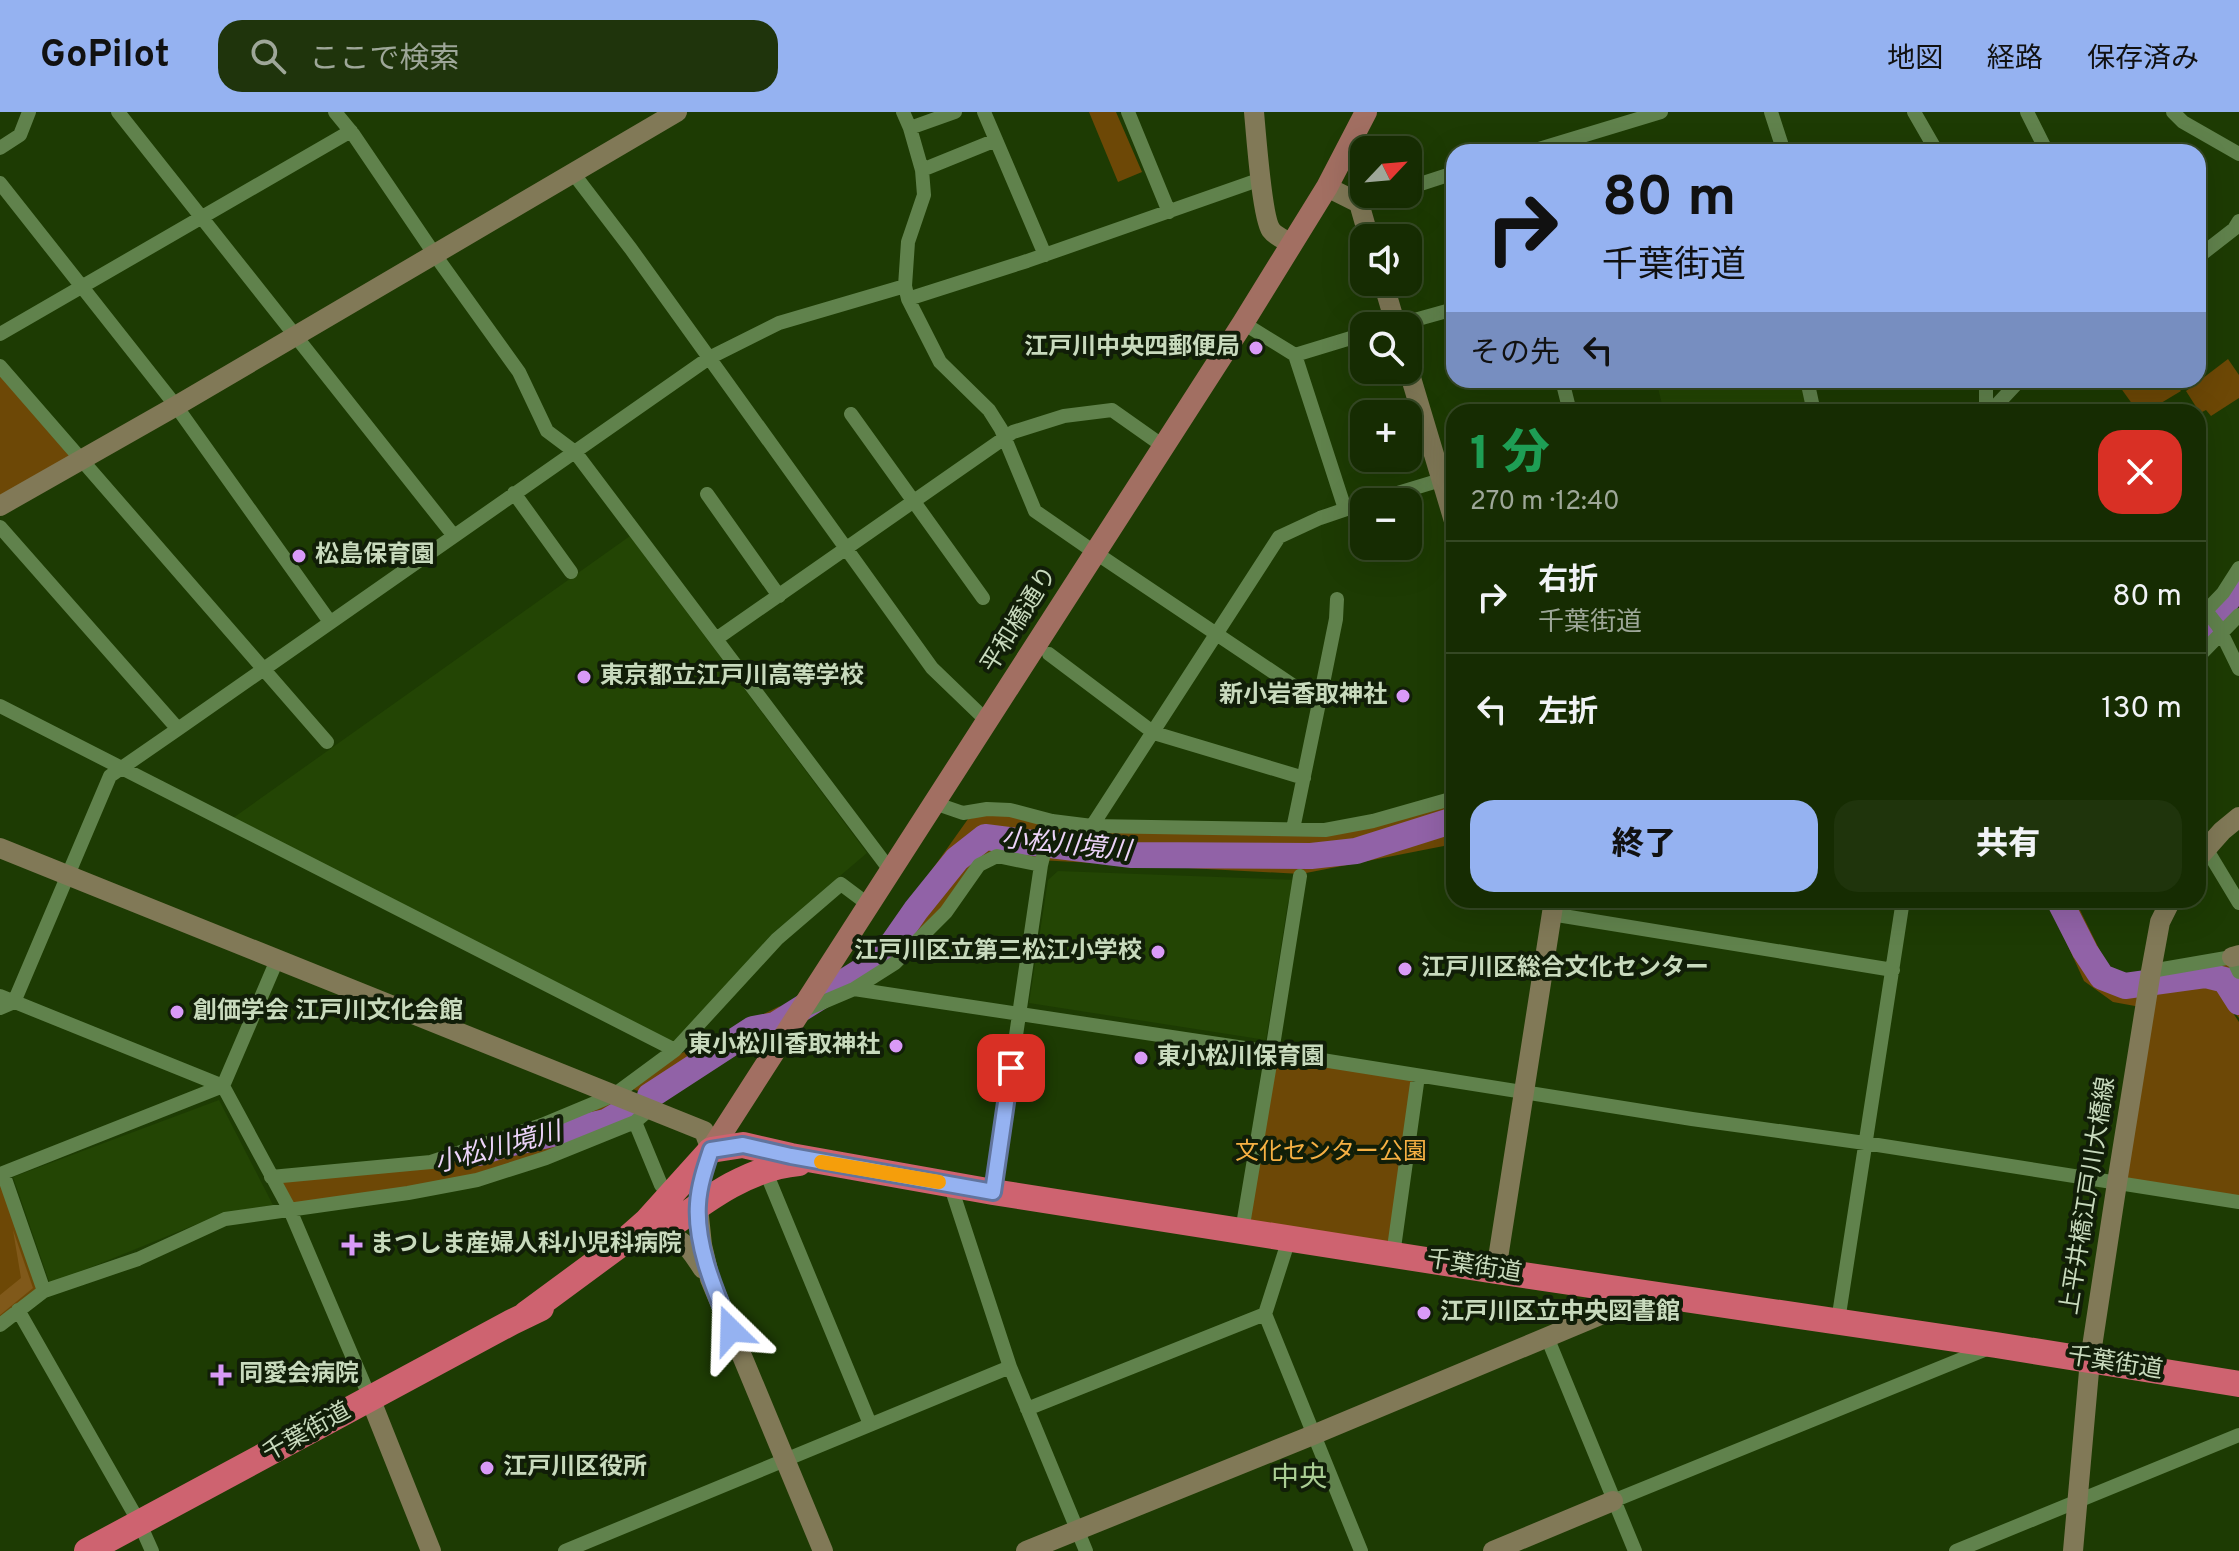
<!DOCTYPE html>
<html lang="ja">
<head>
<meta charset="utf-8">
<style>
  :root { --surface:#162c02; --page:#1f340c; --text:#f1f3f6; --muted:#9ea799; --line:#354824; --accent:#95b2f1 }
  body { margin:0; font-family:Overpass,"Noto Sans JP",sans-serif; background:var(--page); color:var(--text); height:100vh; display:flex; flex-direction:column; font-size:30px; white-space:nowrap }
  * { box-sizing:border-box; margin:0 }
  p { font-size:26px; color:var(--muted) }
  .icon { flex:none; width:44px; height:44px; fill:none; stroke:currentColor; stroke-width:2; stroke-linecap:round; stroke-linejoin:round }
  .map { position:relative; flex:1; overflow:hidden }
  .sheet { position:absolute; left:1446px; top:292px; width:760px; height:504px; display:flex; flex-direction:column; background:var(--surface); border-radius:24px; box-shadow:0 8px 32px #0002,0 0 0 2px var(--line) }
  .sheet>* { flex:none }
  .hud { position:absolute; left:1446px; top:32px; width:760px; height:244px; border-radius:24px; box-shadow:0 8px 32px #0002,0 0 0 2px var(--line); background:#95b2f1; color:#111; overflow:hidden }
  .needle { width:52px; rotate:64deg }
  .fabs { position:absolute; left:1350px; top:24px; display:grid; gap:16px }
  .fabs a { display:grid; place-items:center; width:72px; height:72px; border-radius:16px; background:var(--surface); box-shadow:0 8px 32px #0002,0 0 0 2px var(--line); font-size:40px }
  .pin { position:absolute; display:grid; place-items:center; width:68px; height:68px; color:#fff; margin:-34px; border-radius:16px; box-shadow:0 4px 12px #0006 }
  .me { position:absolute; width:88px; margin:-44px; rotate:338deg; stroke-linejoin:round; filter:drop-shadow(0 0 6px #0008) }
  .turn { display:flex; align-items:center; gap:28px; height:168px; padding:0 24px; font-size:36px }
  .turn .icon { width:104px; height:104px; stroke-width:2.5 }
  .turn b { display:block; font-size:56px; line-height:68px }
  .then { display:flex; align-items:center; height:76px; padding:0 24px; background:#0003; gap:16px; font-size:30px }
  .round { display:grid; place-items:center; flex:none; width:84px; height:84px; border-radius:24px; background:var(--page) }
  .headline { display:flex; align-items:center; justify-content:space-between; height:136px; padding:0 24px }
  h1 { font-size:48px; font-weight:800; line-height:60px; color:#1e9e55 }
  .cta { display:flex; gap:16px; margin-top:auto; padding:16px 24px }
  .cta a { flex:1; height:92px; border-radius:24px; background:var(--accent); color:#111; font-size:32px; font-weight:800; line-height:92px; text-align:center }
  .cta a+a { background:var(--page); color:var(--text) }
  ul { padding:0; list-style:none }
  li { display:flex; align-items:center; gap:24px; height:112px; padding:0 24px; border-top:2px solid var(--line) }
  li div { flex:1 }
  li b { display:block; font-size:30px }
  li em { font-style:normal }
  header { display:flex; align-items:center; gap:48px; box-sizing:border-box; height:112px; padding:0 40px; background:var(--accent); color:#111 }
  header strong { font-size:38px }
  nav { display:flex; gap:44px; margin-inline-start:auto; font-size:28px }
  .search { width:560px; height:72px; background:var(--page); display:flex; align-items:center; gap:20px; box-sizing:border-box; padding:0 28px; border-radius:24px; color:var(--muted); font-size:30px }
  .map>svg:first-child { display:block }
</style>
</head>
<body>
<header>
<strong>GoPilot</strong>
<div class="search"><svg class="icon" aria-label="search" viewBox="0 0 24 24"><circle cx="10" cy="10" r="6"/><path d="M15 15l6 6"/></svg>ここで検索</div>
<nav><a>地図</a><a>経路</a><a>保存済み</a></nav>
</header>
<div class="map">
<svg width="2239" height="1439" viewBox="0 0 2239 1439">
  <rect width="100%" height="100%" fill="#1d3b03"/>
  <!-- built -->
  <path fill="#234504" d="M 1656,268 L 1804,268 L 1808,300 L 1664,300 Z
    M 630,424 L 867,741 L 773,821 L 674,930 L 233,706 Z
    M 1058,759 L 1298,768 L 1295,785 L 1288,790 L 1266,928 L 1029,891 L 1048,768 Z
    M 219,988 L 273,1093 L 224,1101 L 50,1172 L 13,1065 Z"/>
  <!-- green -->
  <path fill="#6d4806" d="M 1089,0 L 1116,0 L 1142,60 L 1118,70 Z
    M 2228,247 L 2239,263 L 2239,286 L 2211,304 L 2206,298 L 2200,301 L 2186,279 Z
    M 0,258 L 74,345 L 0,388 Z
    M 2115,268 L 2173,268 L 2181,279 L 2146,300 L 2138,300 Z
    M 1454,689 L 1454,732 L 1301,762 L 1038,748 L 998,740 L 891,850 L 842,876 L 842,863 L 885,824 L 968,707 L 987,703 L 1324,722 Z
    M 2047,788 L 2075,788 L 2112,863 L 2143,865 L 2230,848 L 2239,867 L 2239,906 L 2227,892 L 2239,910 L 2239,1087 L 2122,1068 L 2146,896 L 2113,890 L 2084,869 Z
    M 780,894 L 748,937 L 657,986 L 627,975 L 659,952 Z
    M 1275,945 L 1413,967 L 1390,1136 L 1248,1114 Z
    M 614,987 L 642,997 L 632,1008 L 475,1065 L 292,1094 L 277,1069 L 431,1053 Z
    M 0,1062 L 44,1179 L 0,1213 Z"/>
  <!-- forest -->
  <path fill="#80591a" d="M 13,1118 L 33,1176 L 0,1203 L 0,1183 L 21,1166 Z"/>
  <g fill="none" stroke-linecap="round" stroke-linejoin="round">
    <!-- river -->
    <path stroke="#9162a7" stroke-width="26" d="M 2198,524 L 2203,521 L 2239,472
      M 2059,788 L 2085,839 L 2102,865 L 2125,874 L 2205,863 L 2225,868 L 2239,890
      M 650,984 L 753,917 L 775,913 L 863,858 L 893,831 L 916,798 L 957,747 L 985,725 L 1132,743 L 1311,744 L 1356,739 L 1454,708
      M 478,1041 L 503,1033 L 606,1010 L 623,1000"/>
    <!-- street -->
    <path stroke="#60824c" stroke-width="14" d="M 118,0 L 454,424
      M 335,0 L 353,22 L 435,143 L 519,260 L 547,319 L 575,340 L 890,758
      M 903,0 L 910,16 L 922,58 L 924,83 L 908,130 L 905,174 L 908,187 L 940,250 L 989,298 L 1001,317 L 1035,399 L 1087,435 L 1319,591
      M 984,0 L 1045,143
      M 1128,0 L 1169,100
      M 1771,0 L 1784,40
      M 1914,0 L 1937,40
      M 2027,0 L 2047,40
      M 2173,0 L 2183,10 L 2239,42
      M 910,16 L 955,0
      M 0,36 L 20,23 L 29,0
      M 1529,40 L 1661,0
      M 922,58 L 996,28
      M 573,61 L 631,137 L 932,556 L 987,609
      M 0,71 L 176,294 L 330,510
      M 1408,76 L 1454,61
      M 1359,91 L 1388,82
      M 2198,145 L 2234,117 L 2239,109
      M 908,187 L 1027,149 L 1261,67
      M 1243,211 L 1295,243 L 1364,222
      M 1393,214 L 1454,197
      M 0,222 L 351,19
      M 1295,243 L 1345,397
      M 0,254 L 327,630
      M 1562,268 L 1570,300
      M 1807,268 L 1814,300
      M 1986,268 L 1986,300
      M 1990,300 L 2020,268
      M 851,302 L 983,486
      M 514,381 L 571,460
      M 707,382 L 779,484
      M 1368,390 L 1454,364
      M 0,415 L 178,617
      M 2207,500 L 2218,514 L 2239,557
      M 2198,507 L 2223,481 L 2239,456
      M 716,527 L 1013,320 L 1064,304 L 1112,298 L 1163,334
      M 1049,542 L 1154,621 L 1304,666
      M 2198,545 L 2239,503
      M 0,594 L 675,938
      M 934,691 L 963,701 L 987,697 L 1010,698 L 1052,709 L 1092,714 L 1325,718 L 1373,709 L 1454,686
      M 1092,714 L 1279,425 L 1320,406 L 1364,391
      M 1293,717 L 1319,591 L 1336,507 L 1337,487
      M 2198,723 L 2239,791
      M 1300,764 L 1272,940 L 1692,1007 L 1865,1031 L 2239,1090
      M 2042,788 L 2043,790 L 2047,788
      M 1551,802 L 1893,858
      M 2151,859 L 2232,845 L 2239,860
      M 854,877 L 1272,940 L 1242,1119
      M 0,884 L 223,974 L 290,1098 L 370,1286
      M 0,896 L 14,890 L 110,664 L 178,617 L 709,246 L 779,211 L 905,174
      M 802,899 L 854,877 L 895,851 L 946,800 L 979,753 L 997,744 L 1041,753
      M 635,1010 L 661,1073 L 674,1080
      M 765,1058 L 870,1312
      M 271,1065 L 431,1050 L 542,1013 L 614,983 L 675,938 L 777,827 L 841,772 L 869,793
      M 950,1072 L 1010,1255 L 1086,1439
      M 993,1080 L 1041,753 L 1052,709
      M 1289,1127 L 1265,1202 L 1361,1439
      M 1393,1143 L 1418,964
      M 44,1179 L 3,1061 L 223,974 L 277,848
      M 18,1198 L 139,1410 L 152,1439
      M 1838,1209 L 1903,788
      M 0,1213 L 44,1179 L 138,1147 L 225,1107 L 408,1081 L 477,1068 L 546,1046 L 635,1010 L 650,997
      M 1547,1225 L 1635,1439
      M 1027,1297 L 1265,1202
      M 1613,1389 L 1989,1236
      M 565,1439 L 1010,1255
      M 1956,1439 L 2239,1323"/>
    <!-- secondary -->
    <path stroke="#817957" stroke-width="20" d="M 1254,0 C 1256,21 1262,105 1271,118 C 1276,125 1286,128 1292,132
      M 1327,75 L 1359,91 L 1369,126
      M 1383,170 L 1396,214
      M 1408,256 L 1454,409
      M 0,394 L 176,294 L 677,0
      M 0,736 L 704,1019 L 711,1038
      M 2198,746 L 2222,719 L 2239,705
      M 2232,845 L 2239,843
      M 702,1064 L 698,1095 L 702,1133 L 710,1167 L 823,1439
      M 651,1128 C 683,1121 687,1133 703,1157
      M 1496,1159 L 1554,788
      M 370,1286 L 431,1439
      M 1026,1439 L 1313,1323 L 1617,1196 L 1623,1190 L 1624,1178
      M 1493,1439 L 1613,1389
      M 2073,1439 L 2090,1248 L 2117,1071 L 2151,859 L 2160,810 L 2171,788"/>
    <!-- primary -->
    <path stroke="#a26f62" stroke-width="22" d="M 711,1038 L 1243,211 L 1327,75 L 1366,0"/>
    <!-- highway -->
    <path stroke="#ce6370" stroke-width="26" d="M 651,1128 C 696,1096 742,1056 799,1051
      M 526,1202 L 621,1132 L 647,1109 L 711,1038 L 743,1033 L 791,1044 L 993,1080 L 1496,1159 L 1996,1233 L 2239,1272
      M 87,1439 L 512,1210 L 541,1196"/>
  </g>
  <g fill="none" stroke-linecap="round" stroke-linejoin="round">
    <defs>
      <path id="route" d="M 731,1218 C 716,1181 695,1134 698,1092 C 699,1074 705,1056 711,1038 L 743,1033 L 791,1044 L 993,1080 L 1011,956"/>
    </defs>
    <!-- route casing -->
    <use href="#route" stroke="#61749d" stroke-width="20"/>
    <!-- route -->
    <use href="#route" stroke="#95b2f1" stroke-width="14"/>
    <!-- slow -->
    <path stroke="#f59e0b" stroke-width="14" d="M 821,1050 L 939,1070"/>
  </g>
  <!-- markers -->
  <g fill="#d99af7" stroke="#111e08" stroke-width="3">
    <circle cx="1256" cy="236" r="8"/>
    <circle cx="299" cy="444" r="8"/>
    <circle cx="584" cy="565" r="8"/>
    <circle cx="1403" cy="584" r="8"/>
    <circle cx="1158" cy="840" r="8"/>
    <circle cx="1405" cy="857" r="8"/>
    <circle cx="177" cy="900" r="8"/>
    <circle cx="896" cy="934" r="8"/>
    <circle cx="1141" cy="946" r="8"/>
    <path d="M348 1121h8v8h8v8h-8v8h-8v-8h-8v-8h8z"/>
    <circle cx="1424" cy="1201" r="8"/>
    <path d="M217 1251h8v8h8v8h-8v8h-8v-8h-8v-8h8z"/>
    <circle cx="487" cy="1356" r="8"/>
  </g>
  <g text-anchor="middle" dominant-baseline="central" stroke-width="8" stroke-linejoin="round" paint-order="stroke">
    <!-- poi labels -->
    <g font-size="24" font-weight="bold" fill="#c8dabd" stroke="#111e08" text-anchor="start">
      <text x="1240" y="236" text-anchor="end">江戸川中央四郵便局</text>
      <text x="315" y="444">松島保育園</text>
      <text x="600" y="565">東京都立江戸川高等学校</text>
      <text x="1387" y="584" text-anchor="end">新小岩香取神社</text>
      <text x="1142" y="840" text-anchor="end">江戸川区立第三松江小学校</text>
      <text x="1421" y="857">江戸川区総合文化センター</text>
      <text x="193" y="900">創価学会 江戸川文化会館</text>
      <text x="880" y="934" text-anchor="end">東小松川香取神社</text>
      <text x="1157" y="946">東小松川保育園</text>
      <text x="370" y="1133">まつしま産婦人科小児科病院</text>
      <text x="1440" y="1201">江戸川区立中央図書館</text>
      <text x="239" y="1263">同愛会病院</text>
      <text x="503" y="1356">江戸川区役所</text>
    </g>
    <!-- street labels -->
    <g font-size="24" fill="#c8dabd" stroke="#111e08">
      <text transform="translate(1020 508) rotate(-58)">平和橋通り</text>
      <text transform="translate(2089 1084) rotate(-81)">上平井橋江戸川大橋線</text>
      <text transform="translate(1474 1155) rotate(9)">千葉街道</text>
      <text transform="translate(2115 1252) rotate(9)">千葉街道</text>
      <text transform="translate(307 1321) rotate(-29)">千葉街道</text>
    </g>
    <!-- park labels -->
    <g font-size="24" fill="#f6b043" stroke="#111e08">
      <text x="1331" y="1041">文化センター公園</text>
    </g>
    <!-- water labels -->
    <g font-size="26" font-style="italic" fill="#edd4fa" stroke="#111e08">
      <text transform="translate(1066 734) rotate(6)">小松川境川</text>
      <text transform="translate(498 1037) rotate(-15)">小松川境川</text>
    </g>
    <!-- quarter labels -->
    <g font-size="28" fill="#aace94" stroke="#111e08">
      <text x="1299" y="1367">中央</text>
    </g>
  </g>
</svg>
<div class="fabs">
<a><svg class="needle" viewBox="-14 -14 28 28"><path d="M0-13l5 13h-10z" fill="#e53935"/><path d="M0 13l5-13h-10z" fill="#9ea799"/></svg></a>
<a><svg class="icon" aria-label="sound" viewBox="0 0 24 24"><path d="M4 9h4l5-4v14l-5-4H4zM17 9q2 3 0 6"/></svg></a>
<a><svg class="icon" aria-label="search" viewBox="0 0 24 24"><circle cx="10" cy="10" r="6"/><path d="M15 15l6 6"/></svg></a>
<a>+</a>
<a>−</a>
</div>
<div class="pin" style="left:1011px;top:956px;background:#d93025"><svg class="icon" aria-label="arrive" viewBox="0 0 24 24"><path d="M6 21V4h12l-3 4 3 4H6"/></svg></div>
<svg class="me" style="left:731px;top:1218px" viewBox="-20 -20 40 40"><path d="M0-17L14 15 0 8-14 15z" fill="#95b2f1" stroke="#fff" stroke-width="4"/></svg>
<div class="hud">
<div class="turn"><svg class="icon" aria-label="right" viewBox="0 0 24 24"><path d="M7 20v-9h11M14 6l5 5-5 5"/></svg><div><b>80 m</b>千葉街道</div></div>
<div class="then">その先<svg class="icon" aria-label="left" viewBox="0 0 24 24"><path d="M17 20v-9H6M10 6l-5 5 5 5"/></svg></div>
</div>
<section class="sheet">
<div class="headline"><div><h1>1 分</h1><p>270 m · 12:40</p></div><a class="round" style="background:#d93025;color:#fff"><svg class="icon" aria-label="close" viewBox="0 0 24 24"><path d="M6 6l12 12M18 6L6 18"/></svg></a></div>
<ul>
<li><svg class="icon" aria-label="right" viewBox="0 0 24 24"><path d="M7 20v-9h11M14 6l5 5-5 5"/></svg><div><b>右折</b><p>千葉街道</p></div><em>80 m</em></li>
<li><svg class="icon" aria-label="left" viewBox="0 0 24 24"><path d="M17 20v-9H6M10 6l-5 5 5 5"/></svg><div><b>左折</b></div><em>130 m</em></li>
</ul>
<div class="cta"><a>終了</a><a>共有</a></div>
</section>
</div>
</body>
</html>
